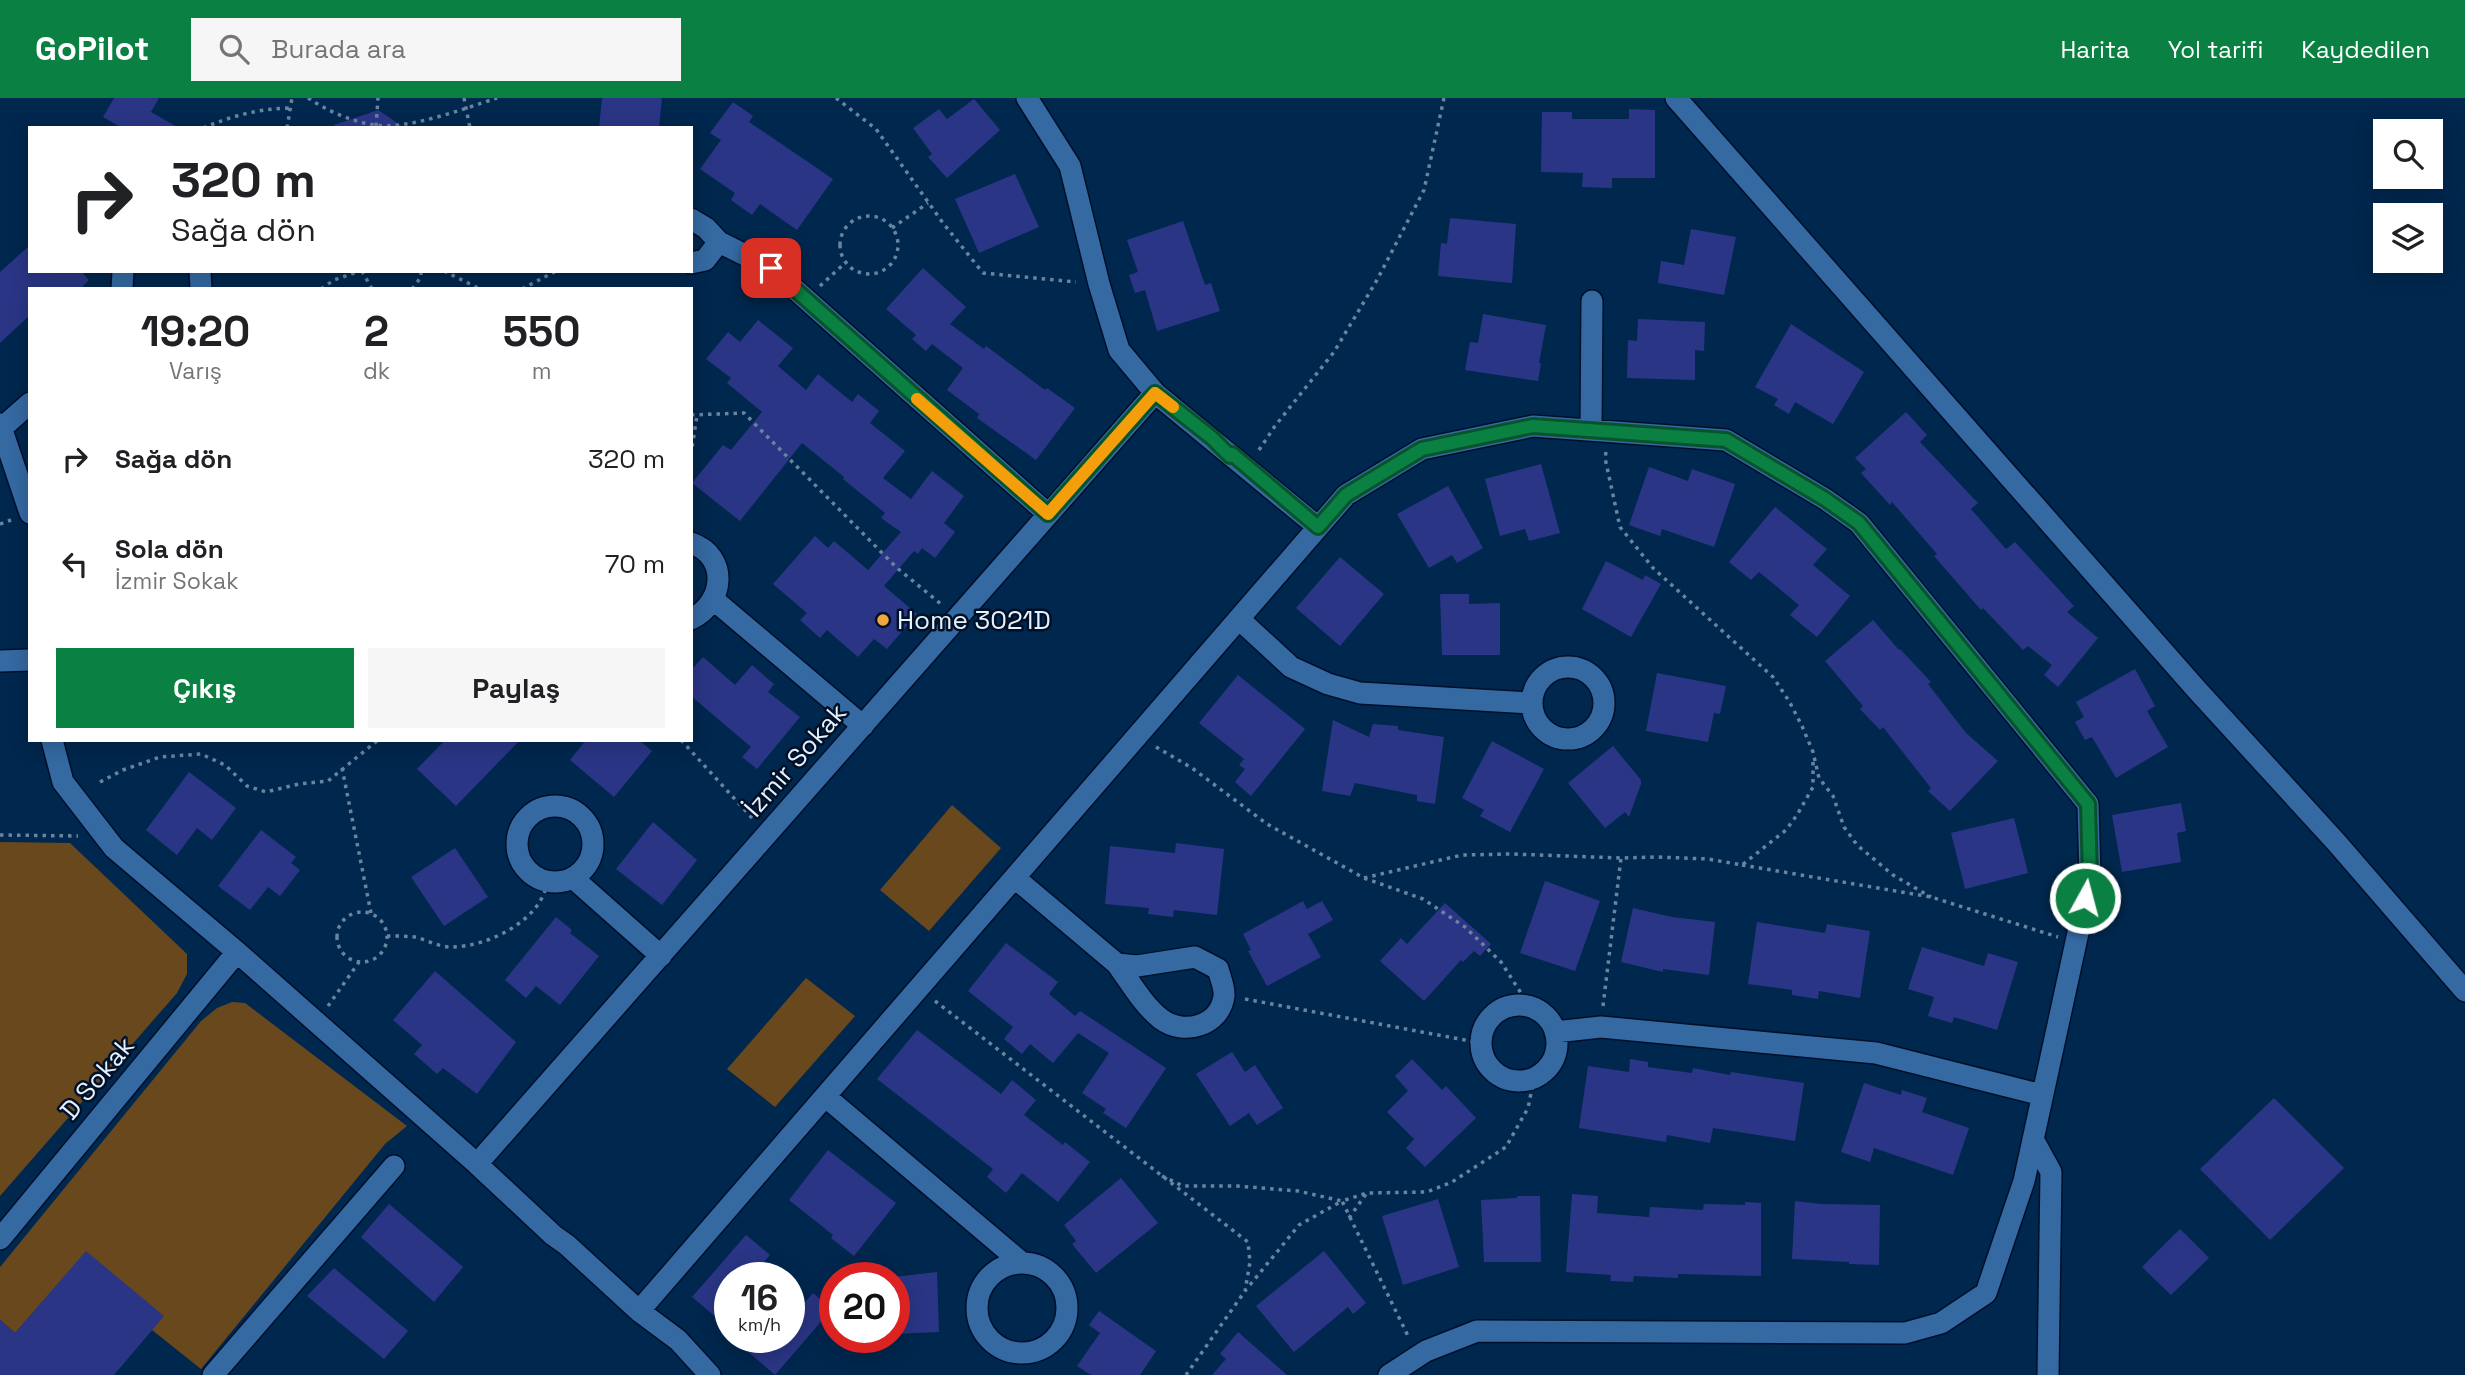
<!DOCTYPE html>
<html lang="tr">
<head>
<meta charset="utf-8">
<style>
  :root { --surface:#fff; --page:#f6f6f6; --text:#202124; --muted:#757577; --accent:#0b8043 }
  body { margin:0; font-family:"Space Grotesk",sans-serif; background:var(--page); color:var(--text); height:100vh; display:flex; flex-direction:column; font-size:26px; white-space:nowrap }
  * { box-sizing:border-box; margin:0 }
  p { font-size:23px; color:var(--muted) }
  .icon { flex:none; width:38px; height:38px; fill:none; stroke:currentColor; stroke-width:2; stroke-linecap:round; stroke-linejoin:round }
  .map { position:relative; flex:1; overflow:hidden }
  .details { position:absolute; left:28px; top:189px; width:665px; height:455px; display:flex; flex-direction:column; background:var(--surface); border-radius:0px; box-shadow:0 4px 18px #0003 }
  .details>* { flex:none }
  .banner { position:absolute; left:28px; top:28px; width:665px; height:147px; border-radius:0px; box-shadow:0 4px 18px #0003; background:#fff; color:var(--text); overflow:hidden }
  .controls { position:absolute; left:2373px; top:21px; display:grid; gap:14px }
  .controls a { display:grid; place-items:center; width:70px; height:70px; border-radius:0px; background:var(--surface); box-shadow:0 4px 18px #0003; font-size:35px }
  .speed { position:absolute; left:714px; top:1164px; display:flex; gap:14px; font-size:35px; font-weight:700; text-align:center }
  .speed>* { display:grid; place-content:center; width:91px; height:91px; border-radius:50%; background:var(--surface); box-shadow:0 4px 18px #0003; line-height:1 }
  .speed small { font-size:18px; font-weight:400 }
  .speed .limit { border:10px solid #d22; background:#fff; color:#111 }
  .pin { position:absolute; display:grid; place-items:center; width:60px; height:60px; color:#fff; margin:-30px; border-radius:14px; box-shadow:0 4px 10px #0006 }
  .me { position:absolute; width:77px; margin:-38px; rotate:7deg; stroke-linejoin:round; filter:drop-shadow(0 0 5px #0008) }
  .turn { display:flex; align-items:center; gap:24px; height:147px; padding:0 28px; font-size:32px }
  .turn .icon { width:91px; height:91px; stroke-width:2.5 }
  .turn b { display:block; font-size:49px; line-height:60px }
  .eta { display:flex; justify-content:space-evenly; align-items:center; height:119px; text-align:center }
  .eta b { font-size:42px; font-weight:700; line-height:49px }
  .primary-button { display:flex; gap:14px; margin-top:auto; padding:14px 28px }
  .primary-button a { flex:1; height:80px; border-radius:0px; background:var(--accent); color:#fff; font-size:28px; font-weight:700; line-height:80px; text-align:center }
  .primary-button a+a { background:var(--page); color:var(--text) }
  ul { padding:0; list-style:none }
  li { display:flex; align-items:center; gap:21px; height:105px; padding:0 28px }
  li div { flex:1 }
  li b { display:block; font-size:26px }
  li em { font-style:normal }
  header { display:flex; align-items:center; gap:42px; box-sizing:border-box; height:98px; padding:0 35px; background:var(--accent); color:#fff }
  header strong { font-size:33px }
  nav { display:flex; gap:38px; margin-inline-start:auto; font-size:24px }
  .search { width:490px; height:63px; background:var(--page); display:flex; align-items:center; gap:18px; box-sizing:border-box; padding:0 24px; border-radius:0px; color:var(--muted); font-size:26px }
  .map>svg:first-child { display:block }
</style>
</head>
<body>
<header>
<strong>GoPilot</strong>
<div class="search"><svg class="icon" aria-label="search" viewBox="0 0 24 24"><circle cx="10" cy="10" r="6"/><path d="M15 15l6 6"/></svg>Burada ara</div>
<nav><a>Harita</a><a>Yol tarifi</a><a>Kaydedilen</a></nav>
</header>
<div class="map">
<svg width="2465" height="1277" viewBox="0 0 2465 1277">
  <rect width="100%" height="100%" fill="#00274e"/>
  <!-- green -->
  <path fill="#68481c" d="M 952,707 L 1001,750 L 929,833 L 880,792 Z
    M 0,744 L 70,745 L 187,856 L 187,876 L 177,895 L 0,1098 Z
    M 806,880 L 855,918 L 775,1009 L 727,971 Z
    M 232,904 L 245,905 L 407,1028 L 385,1046 L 201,1271 L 152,1232 L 86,1154 L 15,1235 L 0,1222 L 0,1169 L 201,923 L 217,910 Z"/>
  <!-- building -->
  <path fill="#2a3685" d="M 114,0 L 159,0 L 151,14 L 179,30 L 122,30 L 103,19 Z
    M 602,0 L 662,0 L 659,30 L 599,30 Z
    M 974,1 L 1000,32 L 947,80 L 928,59 L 932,56 L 913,30 L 939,11 L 947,21 Z
    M 733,4 L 753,18 L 749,24 L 833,81 L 797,132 L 760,106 L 752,117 L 731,102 L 735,95 L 700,71 L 721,42 L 710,35 Z
    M 1629,11 L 1655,12 L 1655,80 L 1612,80 L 1612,90 L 1582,89 L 1583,75 L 1541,74 L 1542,14 L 1572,14 L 1572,21 L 1629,21 Z
    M 378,12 L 405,30 L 334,30 L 334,27 Z
    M 1015,76 L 1039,129 L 979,155 L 955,101 Z
    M 1450,120 L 1516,126 L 1512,185 L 1438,178 L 1441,145 L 1447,146 Z
    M 1183,123 L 1205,187 L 1211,185 L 1220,213 L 1157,233 L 1145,192 L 1135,195 L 1129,177 L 1138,174 L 1127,142 Z
    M 1691,131 L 1736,139 L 1724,197 L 1658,185 L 1661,163 L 1684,167 Z
    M 30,147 L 30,173 L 81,173 L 89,182 L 80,191 L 30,191 L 30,217 L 0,245 L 0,174 Z
    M 923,170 L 966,209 L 950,226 L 984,251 L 986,248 L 1045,292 L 1047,290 L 1075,310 L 1036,362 L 977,320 L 979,316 L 947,292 L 963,270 L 932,246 L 926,253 L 912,241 L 916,237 L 886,211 Z
    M 1483,216 L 1546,227 L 1539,265 L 1541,265 L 1538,283 L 1465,272 L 1470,244 L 1478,245 Z
    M 1638,221 L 1705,224 L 1704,253 L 1695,252 L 1695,282 L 1627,280 L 1628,242 L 1637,243 Z
    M 758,222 L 793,250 L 778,268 L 806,292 L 818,276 L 852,304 L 858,296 L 879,313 L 870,325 L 905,353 L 883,380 L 911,401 L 932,373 L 964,398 L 944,425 L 955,434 L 935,460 L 922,450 L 918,456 L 914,453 L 884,488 L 917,516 L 887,551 L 874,541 L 858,559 L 827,532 L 820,540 L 800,522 L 807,515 L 773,486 L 815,438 L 828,450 L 834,443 L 868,472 L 901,434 L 881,420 L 885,415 L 843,381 L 844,379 L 802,345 L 740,423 L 692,385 L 723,347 L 731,352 L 762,314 L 727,285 L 731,280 L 706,261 L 728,234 L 740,244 Z
    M 1791,226 L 1864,274 L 1833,326 L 1795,304 L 1789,316 L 1774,307 L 1778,301 L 1755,289 Z
    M 1906,314 L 1927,337 L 1920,344 L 1978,405 L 1971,411 L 2006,451 L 2015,444 L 2074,508 L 2067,514 L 2098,540 L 2058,589 L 2044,577 L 2052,567 L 2028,548 L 2023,552 L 1983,510 L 1981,512 L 1934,458 L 1937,456 L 1892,404 L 1890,407 L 1861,375 L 1866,371 L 1855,360 Z
    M 1541,366 L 1560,435 L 1529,443 L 1525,431 L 1500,438 L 1485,381 Z
    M 1649,369 L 1688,383 L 1692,371 L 1735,386 L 1714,449 L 1662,431 L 1660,438 L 1629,427 Z
    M 1448,388 L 1483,450 L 1457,465 L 1452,457 L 1429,470 L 1397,416 Z
    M 1775,409 L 1827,451 L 1813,467 L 1850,498 L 1817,539 L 1790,517 L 1799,507 L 1759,474 L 1751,482 L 1729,464 Z
    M 1340,459 L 1384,496 L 1340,548 L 1296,510 Z
    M 1606,463 L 1643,482 L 1645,477 L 1661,486 L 1631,539 L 1582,511 Z
    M 1440,496 L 1469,496 L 1469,506 L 1500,505 L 1500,557 L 1442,557 Z
    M 1873,522 L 1899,552 L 1900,551 L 1931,584 L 1928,586 L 1966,635 L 1998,663 L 1950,713 L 1928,693 L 1931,690 L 1883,629 L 1880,632 L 1860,611 L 1863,608 L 1825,563 Z
    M 703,559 L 735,587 L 752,567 L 774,586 L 768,594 L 800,619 L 757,671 L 742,659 L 751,649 L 691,598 L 691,572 Z
    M 2135,571 L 2155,608 L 2147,613 L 2168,649 L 2116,680 L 2092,639 L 2085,642 L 2075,624 L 2084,619 L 2076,604 Z
    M 1657,575 L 1726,588 L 1720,616 L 1714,615 L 1708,644 L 1646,633 Z
    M 1238,577 L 1305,631 L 1251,698 L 1235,684 L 1245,671 L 1239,667 L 1244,661 L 1199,625 Z
    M 1333,622 L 1369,639 L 1373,626 L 1398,628 L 1398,632 L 1444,639 L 1435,706 L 1417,703 L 1417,697 L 1355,685 L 1350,698 L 1322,693 Z
    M 445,642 L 520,642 L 456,708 L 417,671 Z
    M 586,642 L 639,642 L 652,653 L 614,699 L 570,662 Z
    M 1492,643 L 1544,671 L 1510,734 L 1480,718 L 1484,712 L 1462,700 Z
    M 1613,648 L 1641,682 L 1641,686 L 1629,719 L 1625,714 L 1605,730 L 1568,685 Z
    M 189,674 L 236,710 L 212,742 L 197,730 L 177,757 L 146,732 Z
    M 2181,705 L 2186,733 L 2177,735 L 2181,764 L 2122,774 L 2112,717 Z
    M 2014,720 L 2028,775 L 1965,791 L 1951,735 Z
    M 653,724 L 697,762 L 662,807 L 616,771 Z
    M 261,732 L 296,759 L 291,765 L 300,772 L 280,798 L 268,789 L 250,812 L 218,788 Z
    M 1176,745 L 1224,751 L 1217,817 L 1174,812 L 1173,819 L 1148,816 L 1149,810 L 1105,806 L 1110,748 L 1175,755 Z
    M 455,750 L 488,799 L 444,828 L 411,779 Z
    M 1545,783 L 1600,803 L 1575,873 L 1520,855 Z
    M 1303,803 L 1307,811 L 1322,803 L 1333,822 L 1308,836 L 1321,859 L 1267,888 L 1248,853 L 1251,852 L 1243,836 Z
    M 1445,805 L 1491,846 L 1480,858 L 1474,853 L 1463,864 L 1461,862 L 1424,903 L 1380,863 L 1401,840 L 1407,846 Z
    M 1633,810 L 1672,819 L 1715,824 L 1709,877 L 1663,871 L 1663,874 L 1621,864 Z
    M 556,819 L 572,832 L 570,835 L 599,858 L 560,907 L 536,888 L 526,900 L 505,882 Z
    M 1757,824 L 1825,835 L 1827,826 L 1870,833 L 1860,900 L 1819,893 L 1818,901 L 1792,897 L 1792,892 L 1748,886 Z
    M 1006,845 L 1058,884 L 1049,896 L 1075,918 L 1080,913 L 1166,970 L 1126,1030 L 1103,1015 L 1106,1011 L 1082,995 L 1109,955 L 1078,935 L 1053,965 L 1030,946 L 1022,956 L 1004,941 L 1013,929 L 968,893 Z
    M 1922,849 L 1984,868 L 1988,855 L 2018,864 L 1997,932 L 1954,919 L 1952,925 L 1928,918 L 1934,899 L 1908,891 Z
    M 435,873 L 516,944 L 477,996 L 443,970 L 437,976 L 414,956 L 422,947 L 393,922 Z
    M 917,932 L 1001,996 L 1012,982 L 1036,1002 L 1024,1017 L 1063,1047 L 1065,1044 L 1090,1064 L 1058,1104 L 1022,1075 L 1006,1095 L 987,1079 L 993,1071 L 877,981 Z
    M 1232,954 L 1245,974 L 1255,967 L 1283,1010 L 1257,1027 L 1249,1015 L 1230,1028 L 1196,976 Z
    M 1412,961 L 1442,992 L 1446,988 L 1476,1020 L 1425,1069 L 1406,1050 L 1414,1041 L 1387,1014 L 1408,993 L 1395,978 Z
    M 1630,961 L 1648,964 L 1648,969 L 1692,975 L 1693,970 L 1730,977 L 1731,974 L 1804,985 L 1795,1043 L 1713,1030 L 1710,1045 L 1667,1037 L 1666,1044 L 1579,1030 L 1588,968 L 1629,974 Z
    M 1864,985 L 1901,997 L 1902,992 L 1927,1000 L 1922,1014 L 1969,1030 L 1953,1077 L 1874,1050 L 1870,1064 L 1841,1054 Z
    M 2274,1000 L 2344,1070 L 2270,1142 L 2200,1071 Z
    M 828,1052 L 896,1105 L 854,1158 L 831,1140 L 833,1137 L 789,1102 Z
    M 1121,1080 L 1158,1125 L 1096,1175 L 1072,1146 L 1076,1143 L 1064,1127 Z
    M 1572,1096 L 1598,1098 L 1597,1115 L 1649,1119 L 1650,1109 L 1703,1112 L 1704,1106 L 1745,1107 L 1745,1104 L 1761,1105 L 1761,1178 L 1678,1176 L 1678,1180 L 1634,1178 L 1633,1184 L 1610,1183 L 1611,1177 L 1566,1174 Z
    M 1517,1098 L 1540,1098 L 1541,1164 L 1484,1164 L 1481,1102 L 1517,1100 Z
    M 1438,1101 L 1459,1169 L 1403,1187 L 1382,1118 Z
    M 1795,1103 L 1821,1106 L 1880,1107 L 1879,1167 L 1849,1166 L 1849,1164 L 1792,1161 Z
    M 389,1106 L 463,1169 L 434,1204 L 361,1139 Z
    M 2180,1131 L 2209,1160 L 2171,1197 L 2142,1169 Z
    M 746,1137 L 770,1157 L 750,1180 L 730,1180 L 730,1231 L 692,1199 Z
    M 86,1153 L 164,1218 L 114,1277 L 0,1277 L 0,1222 L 15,1235 Z
    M 1324,1153 L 1366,1205 L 1353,1216 L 1348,1209 L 1294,1254 L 1256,1208 Z
    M 334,1170 L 408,1233 L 384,1261 L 307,1198 Z
    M 937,1174 L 939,1234 L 894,1236 L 894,1179 Z
    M 813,1195 L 832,1211 L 775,1277 L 731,1239 L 789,1239 L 789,1200 L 800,1210 Z
    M 1099,1213 L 1156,1253 L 1140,1277 L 1091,1277 L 1077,1268 L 1100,1235 L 1089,1227 Z
    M 1238,1234 L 1287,1277 L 1212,1277 L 1226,1261 L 1220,1256 Z"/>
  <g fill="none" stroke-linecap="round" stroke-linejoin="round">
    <defs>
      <path id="minor" d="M 1027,0 L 1070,68 L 1099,186 L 1119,252 L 1155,295 L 1318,429
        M 1676,0 L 2197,592 L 2336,744 L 2465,893
        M 691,121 L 706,130 L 719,144 L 705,162 L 691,165
        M 719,144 L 771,170 L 1048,416
        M 200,173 L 201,191
        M 122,191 L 123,173
        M 0,326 L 30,415
        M 3,329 L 30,305
        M 1591,332 L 1592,203
        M 691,445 C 729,458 725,505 691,521
        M 714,502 L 863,628
        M 1239,521 L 1291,569 L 1328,586 L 1360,595 L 1532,605
        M 0,563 L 30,562
        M1532 605a36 36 0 1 1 72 0a36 36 0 1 1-72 0Z
        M 52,642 L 63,684 L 114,750 L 237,854 L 477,1066 L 553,1137 L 567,1147 L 639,1213 L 678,1242 L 710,1277
        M517 746a38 38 0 1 1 76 0a38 38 0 1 1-76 0Z
        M 573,780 L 661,858
        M 1015,780 L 1117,866
        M 1195,859 L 1218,871 C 1220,879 1225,890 1224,898 C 1220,928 1184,938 1161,921 C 1144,908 1130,884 1117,866 L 1137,868 Z
        M1481 945a38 38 0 1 1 76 0a38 38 0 1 1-76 0Z
        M 1555,934 L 1601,929 L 1876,955 L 2042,997
        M 826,999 L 1021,1164
        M 2033,1041 L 2051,1074 L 2048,1277
        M 477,1066 L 1155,295
        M 0,1141 L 237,854
        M977 1210a45 45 0 1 1 90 0a45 45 0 1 1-90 0Z
        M 639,1213 L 1346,397 L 1422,351 L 1533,328 L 1726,342 L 1825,401 L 1859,425 L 2088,706 L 2090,779 L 2076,844 L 2024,1083 L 1986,1195 L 1941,1225 L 1905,1235 L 1477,1233 L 1426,1253 L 1389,1277
        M 213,1277 L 394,1068"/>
    </defs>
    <!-- minor casing -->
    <use href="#minor" stroke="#000f2a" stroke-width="24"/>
    <!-- path -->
    <path stroke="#69849f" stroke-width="3.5" stroke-dasharray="3.5 5" stroke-linecap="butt" d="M 308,0 C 328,13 350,23 374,27 C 408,32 463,11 497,0
      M 464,0 L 470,30
      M 836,0 L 876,31 L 943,125 L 983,175 L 1076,184
      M 376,28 L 378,0
      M 203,30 C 232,18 257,11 289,10
      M 287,30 L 292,0
      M840 147a29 29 0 1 1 58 0a29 29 0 1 1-58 0Z
      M 892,130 L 928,105
      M 362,173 L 372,191
      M 444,173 L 480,191
      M 820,188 L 845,165
      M 321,191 L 334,182 L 360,173
      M 412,191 L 421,179 L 421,173
      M 522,191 L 556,173
      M 691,317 L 744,315 L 897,470 L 941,506
      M 1259,352 L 1275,328 L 1334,254 L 1377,182 L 1424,92 L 1444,0
      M 1606,354 L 1605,360 L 1620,429 L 1653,470 L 1773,579 L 1789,603 L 1802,628 L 1813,654 L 1819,680 L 1833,698 L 1844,729 L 1857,747 L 1893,777 L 1931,799
      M 691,357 L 697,317
      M 0,426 L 11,422
      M 681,642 L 753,721
      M 1156,649 L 1192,670 L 1267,726 L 1364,780 L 1423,801 L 1465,829 L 1501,864 L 1530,909
      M 342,670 L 371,815
      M 100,684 L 123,672 L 160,659 L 201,656 L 225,667 L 247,688 L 266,694 L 299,686 L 328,683 L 378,642
      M 0,737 L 78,738
      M 1742,767 L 1931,799 L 2058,839
      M 1364,780 L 1462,757 L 1511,756 L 1621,760 L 1657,759 L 1708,761 L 1742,767 L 1786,732 L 1797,717 L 1813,689 L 1813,661
      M337 839a25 25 0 1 1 50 0a25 25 0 1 1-50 0Z
      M 387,838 C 396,838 406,838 415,839 C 427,842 439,849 451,849 C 488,849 542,822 547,784
      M 1245,901 L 1481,945
      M 935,903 L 1248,1144 L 1250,1164 L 1245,1193
      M 328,908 L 359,864
      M 1603,908 L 1621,760
      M 1162,1078 L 1183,1088 L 1237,1088 L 1298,1093 L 1342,1103 L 1367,1095 L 1427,1094 L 1452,1084 L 1506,1049 L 1528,1010 L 1534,981
      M 1349,1120 L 1366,1096
      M 1186,1277 L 1245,1193 L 1299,1127 L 1342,1103 L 1409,1240"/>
    <!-- minor -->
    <use href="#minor" stroke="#3469a2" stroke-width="21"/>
  </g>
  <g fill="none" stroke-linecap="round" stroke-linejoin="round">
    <defs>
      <path id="route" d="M 771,170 L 1048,416 L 1155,295 L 1212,340 L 1230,358 L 1232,356 L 1318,429 L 1346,397 L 1422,351 L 1533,328 L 1726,342 L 1825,401 L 1859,425 L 2088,706 L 2090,779 L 2085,800"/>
    </defs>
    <!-- route casing -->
    <use href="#route" stroke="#07532c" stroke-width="18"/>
    <!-- route -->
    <use href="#route" stroke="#0b8043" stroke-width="12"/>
    <!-- slow -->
    <path stroke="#f59e0b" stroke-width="12" d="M 917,301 L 1048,416 L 1155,295 L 1173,309"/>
  </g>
  <!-- markers -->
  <circle fill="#f0a63e" stroke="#001026" stroke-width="2.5" cx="883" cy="522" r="7"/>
  <g text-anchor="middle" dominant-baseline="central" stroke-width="5" stroke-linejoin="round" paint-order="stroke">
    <!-- poi labels -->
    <g font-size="26" fill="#e5f1fe" stroke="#001026" text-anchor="start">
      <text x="897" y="522">Home 3021D</text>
    </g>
    <!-- street labels -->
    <g font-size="26" fill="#e5f1fe" stroke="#001026">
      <text transform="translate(795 662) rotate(-49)">İzmir Sokak</text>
      <text transform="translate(97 980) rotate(-50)">D Sokak</text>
    </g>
  </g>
</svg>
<div class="controls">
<a><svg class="icon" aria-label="search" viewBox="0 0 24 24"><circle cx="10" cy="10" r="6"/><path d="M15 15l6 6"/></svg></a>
<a><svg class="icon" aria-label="layers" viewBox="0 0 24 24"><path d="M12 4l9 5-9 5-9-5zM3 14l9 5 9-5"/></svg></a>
</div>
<div class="speed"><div>16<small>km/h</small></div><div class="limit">20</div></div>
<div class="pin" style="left:771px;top:170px;background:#d93025"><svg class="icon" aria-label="arrive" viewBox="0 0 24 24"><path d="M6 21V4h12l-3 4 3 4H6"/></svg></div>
<svg class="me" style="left:2085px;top:800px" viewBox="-20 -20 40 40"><circle r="17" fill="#0b8043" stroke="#fff" stroke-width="3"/><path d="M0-11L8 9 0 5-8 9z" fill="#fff"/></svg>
<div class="banner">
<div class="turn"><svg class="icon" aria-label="right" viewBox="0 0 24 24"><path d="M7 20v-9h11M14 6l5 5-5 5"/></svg><div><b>320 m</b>Sağa dön</div></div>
</div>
<section class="details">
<div class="eta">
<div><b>19:20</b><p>Varış</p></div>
<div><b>2</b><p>dk</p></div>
<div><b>550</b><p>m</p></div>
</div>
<ul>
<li><svg class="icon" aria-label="right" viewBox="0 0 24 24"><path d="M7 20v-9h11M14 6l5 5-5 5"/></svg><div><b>Sağa dön</b></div><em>320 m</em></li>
<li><svg class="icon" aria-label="left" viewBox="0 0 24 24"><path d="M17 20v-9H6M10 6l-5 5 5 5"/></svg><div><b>Sola dön</b><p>İzmir Sokak</p></div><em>70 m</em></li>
</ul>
<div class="primary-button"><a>Çıkış</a><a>Paylaş</a></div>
</section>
</div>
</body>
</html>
